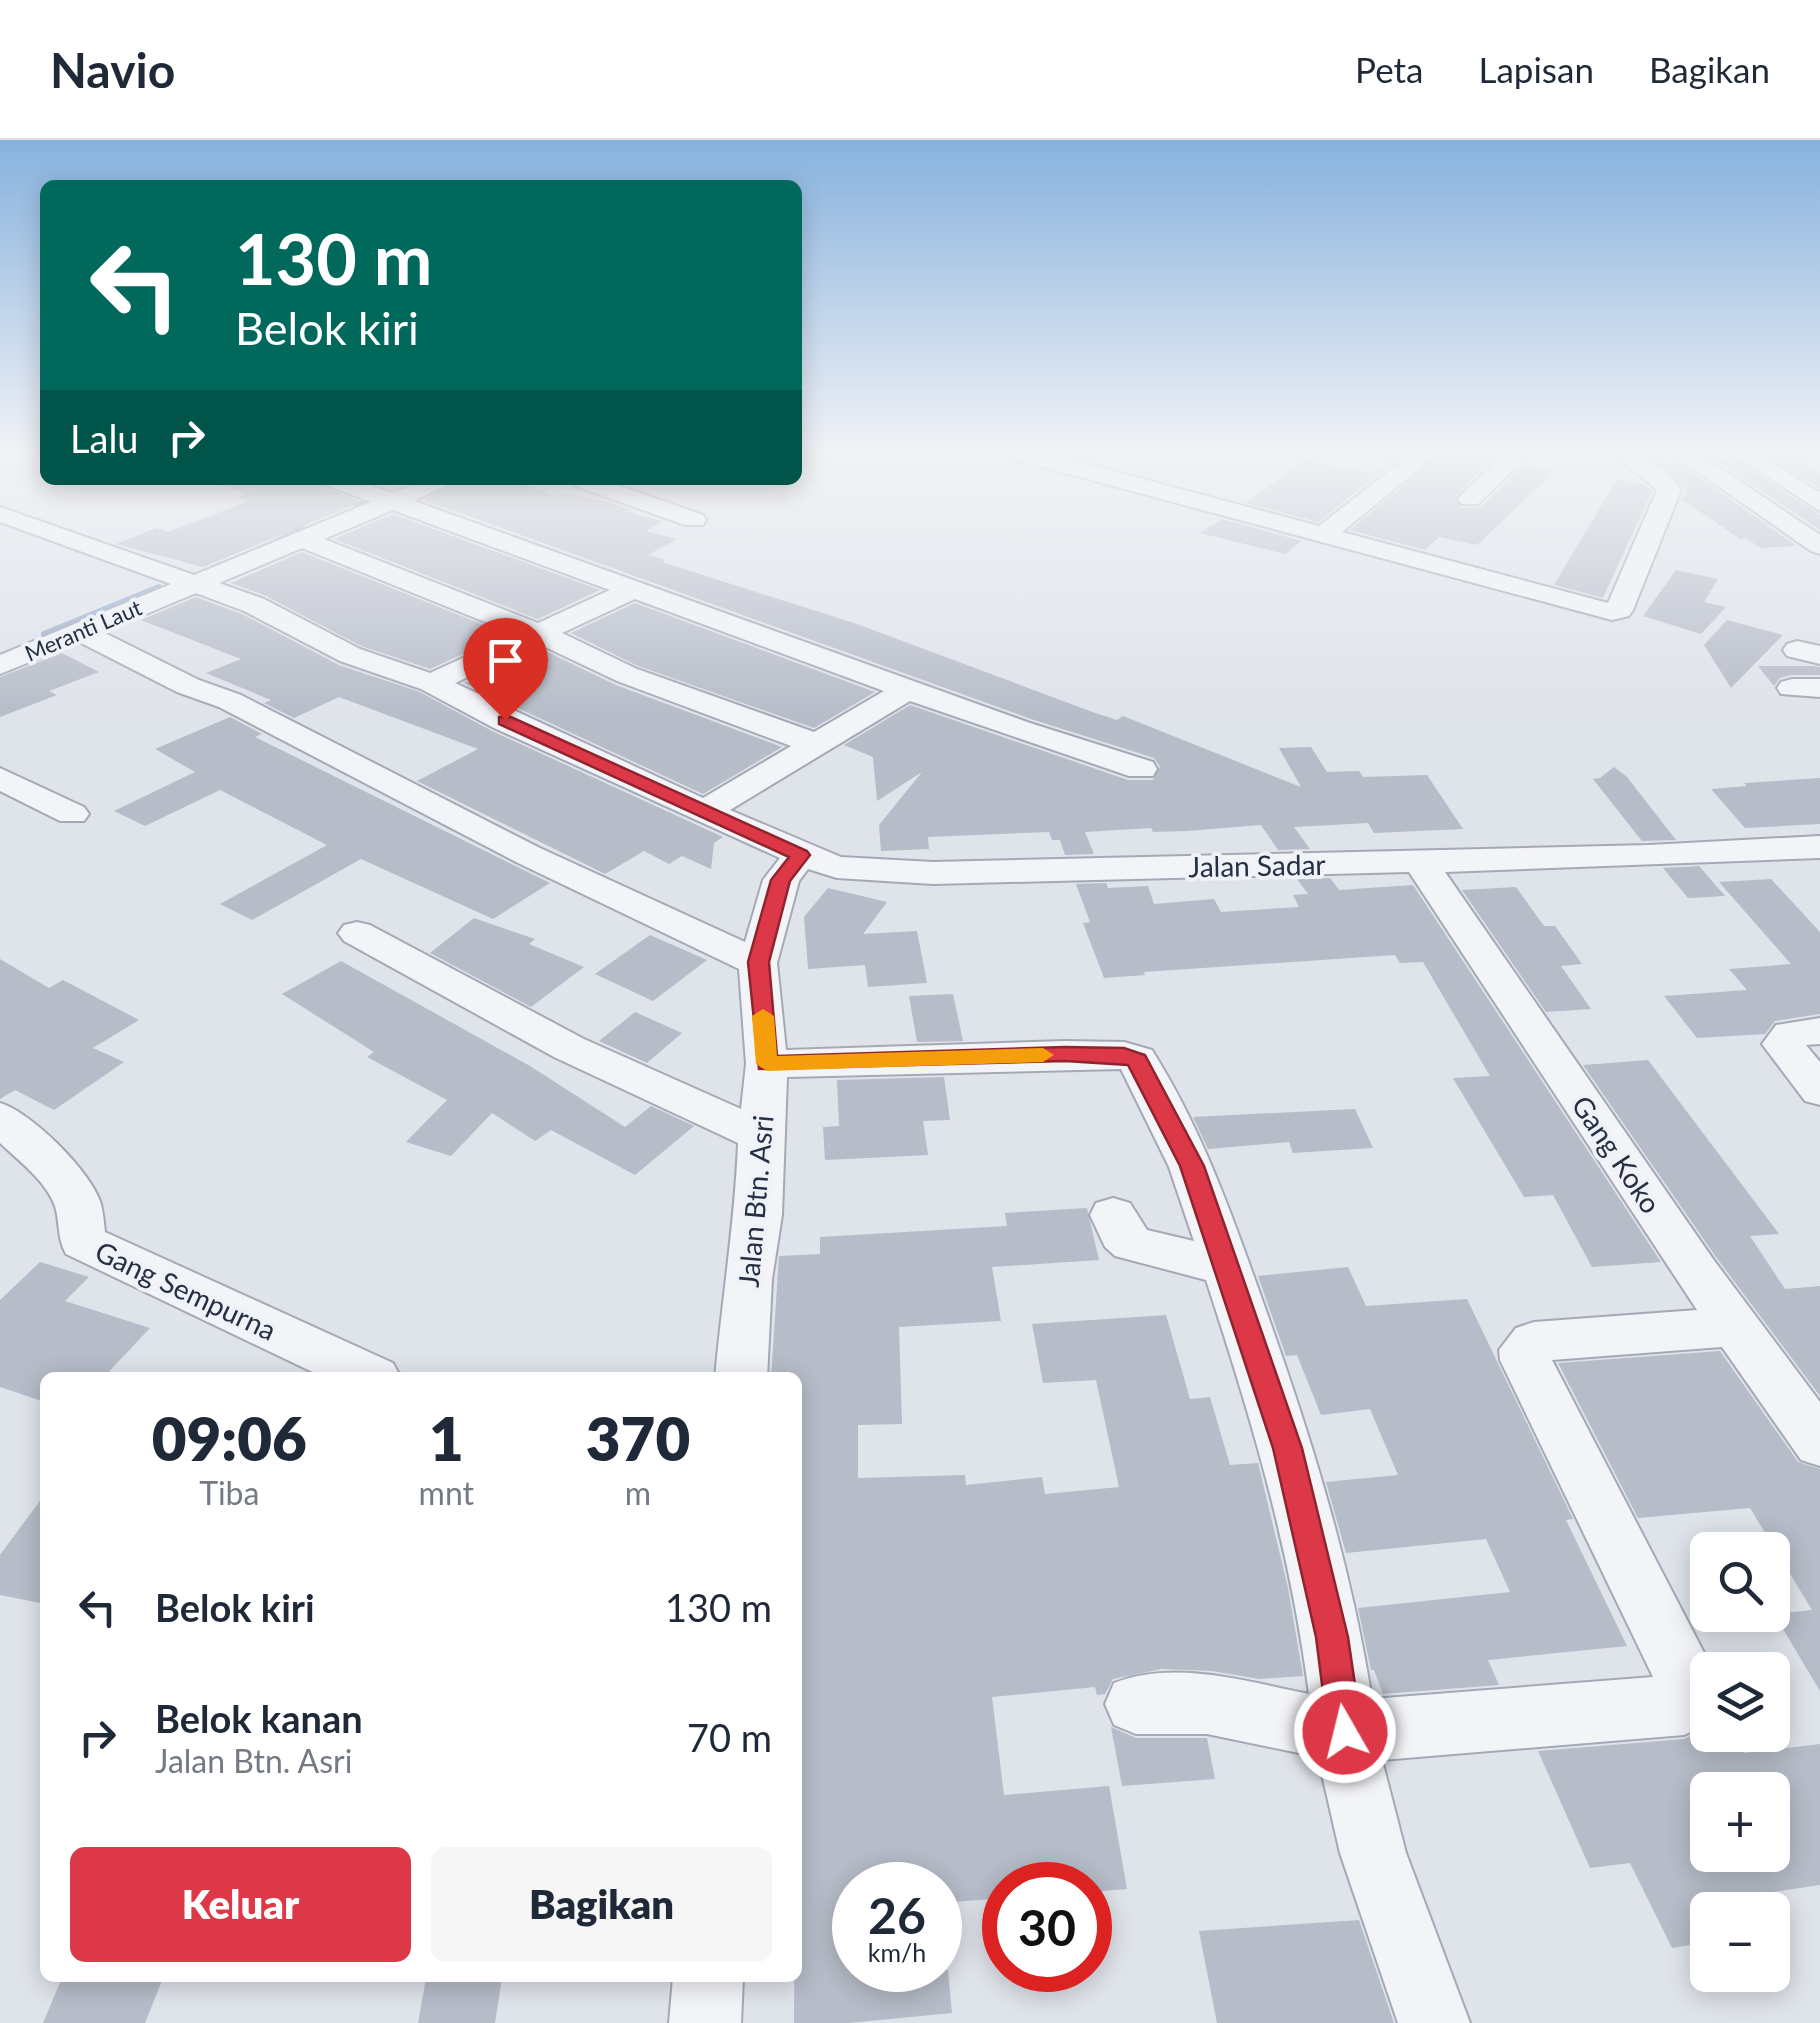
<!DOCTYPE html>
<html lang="id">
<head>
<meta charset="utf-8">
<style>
  :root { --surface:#fff; --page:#f6f6f7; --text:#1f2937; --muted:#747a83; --line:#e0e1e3; --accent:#dc3847 }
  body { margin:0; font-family:Lato,sans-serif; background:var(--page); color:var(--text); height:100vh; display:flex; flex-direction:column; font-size:38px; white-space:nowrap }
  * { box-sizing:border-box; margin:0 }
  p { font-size:32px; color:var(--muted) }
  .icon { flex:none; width:55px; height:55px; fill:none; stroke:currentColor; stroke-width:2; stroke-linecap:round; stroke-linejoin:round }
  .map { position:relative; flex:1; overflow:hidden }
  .panel { position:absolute; left:40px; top:1232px; width:762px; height:610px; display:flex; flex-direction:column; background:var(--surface); border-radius:15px; box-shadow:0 5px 25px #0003 }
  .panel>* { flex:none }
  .banner { position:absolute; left:40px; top:40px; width:762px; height:305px; border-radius:15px; box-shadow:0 5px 25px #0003; background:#00695c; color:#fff; overflow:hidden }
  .buttons { position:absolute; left:1690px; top:1392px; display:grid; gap:20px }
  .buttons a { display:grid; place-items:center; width:100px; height:100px; border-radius:15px; background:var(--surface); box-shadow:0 5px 25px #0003; font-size:50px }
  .speed { position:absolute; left:832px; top:1722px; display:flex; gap:20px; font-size:50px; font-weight:700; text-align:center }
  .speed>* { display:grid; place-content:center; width:130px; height:130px; border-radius:50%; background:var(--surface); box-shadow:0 5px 25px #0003; line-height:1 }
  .speed small { font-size:25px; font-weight:400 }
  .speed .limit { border:15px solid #d22; background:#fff; color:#111 }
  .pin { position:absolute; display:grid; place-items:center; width:85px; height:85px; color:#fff; margin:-102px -42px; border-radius:50% 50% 50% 0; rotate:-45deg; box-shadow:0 0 10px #0007 }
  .pin .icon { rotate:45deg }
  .me { position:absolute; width:110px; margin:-55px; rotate:352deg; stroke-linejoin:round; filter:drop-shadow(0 0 8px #0008) }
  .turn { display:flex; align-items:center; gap:35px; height:210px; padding:0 30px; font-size:45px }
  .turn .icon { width:130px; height:130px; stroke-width:2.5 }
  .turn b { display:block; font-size:70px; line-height:85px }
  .then { display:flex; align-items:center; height:95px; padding:0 30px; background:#0003; gap:20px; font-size:38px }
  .eta { display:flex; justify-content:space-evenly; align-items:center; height:170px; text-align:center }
  .eta b { font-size:60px; font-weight:800; line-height:70px }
  .cta { display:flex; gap:20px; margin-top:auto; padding:20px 30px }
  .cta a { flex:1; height:115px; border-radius:15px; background:var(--accent); color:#fff; font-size:40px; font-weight:800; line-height:115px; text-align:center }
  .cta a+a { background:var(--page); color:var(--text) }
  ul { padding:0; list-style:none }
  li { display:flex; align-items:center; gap:30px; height:130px; padding:0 30px }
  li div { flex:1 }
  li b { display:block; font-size:38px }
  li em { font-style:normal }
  header { display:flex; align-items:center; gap:60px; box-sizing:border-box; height:140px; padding:0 50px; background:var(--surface); border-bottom:2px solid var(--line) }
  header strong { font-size:48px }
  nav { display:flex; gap:55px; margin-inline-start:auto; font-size:35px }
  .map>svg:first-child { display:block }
</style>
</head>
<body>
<header>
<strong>Navio</strong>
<nav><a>Peta</a><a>Lapisan</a><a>Bagikan</a></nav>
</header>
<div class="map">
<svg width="1820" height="1883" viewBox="0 0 1820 1883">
  <rect width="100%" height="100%" fill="#dfe3ea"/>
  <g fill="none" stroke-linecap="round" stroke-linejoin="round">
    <!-- stream -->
    <path stroke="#97aece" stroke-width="6" d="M 417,342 L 422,340
      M 356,366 L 372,361
      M 271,404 L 302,389
      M 44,494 L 159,447"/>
  </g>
  <!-- building -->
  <path fill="#b6bcc8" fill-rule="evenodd" d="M 1397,314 L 1404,314 L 1318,382 L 1246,363 L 1305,320 L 1373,334 Z
    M 1441,314 L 1496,314 L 1455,357 L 1462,368 L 1481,367 L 1523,325 L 1555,331 L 1477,405 L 1439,397 L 1425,410 L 1350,390 Z
    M 1795,317 L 1820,333 L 1820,349 L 1773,318 Z
    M 1735,320 L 1820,375 L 1820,390 L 1717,321 Z
    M 1679,323 L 1797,406 L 1761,408 L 1744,397 L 1742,400 L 1681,359 L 1687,353 L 1684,348 L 1663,324 Z
    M 1617,339 L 1645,345 L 1652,351 L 1603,458 L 1554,445 Z
    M 221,340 L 318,340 L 325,348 L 361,362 L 203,427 L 116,404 L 156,388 L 168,392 L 249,361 L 237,357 L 246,353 L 220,345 Z
    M 459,340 L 511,340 L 558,357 L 564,353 L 609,362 L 631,370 L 626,371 L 662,381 L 646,391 L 677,399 L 648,415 L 666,420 L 662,422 L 857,484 L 1098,574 L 1117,580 L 1123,576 L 1301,647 L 1279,608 L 1311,607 L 1327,632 L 1359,631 L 1363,637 L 1427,635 L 1463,689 L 1374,693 L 1368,683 L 1294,687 L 1310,709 L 1278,710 L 1261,685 L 1187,691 L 1153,692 L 1151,688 L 1085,692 L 1094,714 L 1065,715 L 1060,700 L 1052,700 L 1049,692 L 928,697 L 929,709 L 881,711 L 879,685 L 922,632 L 877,661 L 873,617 L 844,605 L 910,565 L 1128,640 L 1153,640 L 1160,627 L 1154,618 L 1031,579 L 424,360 Z
    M 393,374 L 600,450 L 538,479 L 334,399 Z
    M 1222,379 L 1302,401 L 1285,414 L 1200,393 Z
    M 302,412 L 506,494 L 430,529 L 361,506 L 266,456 L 231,443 Z
    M 1676,430 L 1718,439 L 1704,462 L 1726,467 L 1701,494 L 1643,476 Z
    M 196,457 L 242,474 L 339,525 L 420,552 L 492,591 L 723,697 L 714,703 L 711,729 L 682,716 L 669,724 L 644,711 L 605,734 L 417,641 L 478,609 L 339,557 L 294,578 L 264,563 L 271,560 L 206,533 L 241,519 L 141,480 Z
    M 635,463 L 875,552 L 814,588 L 638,526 L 571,493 Z
    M 1727,480 L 1783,495 L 1731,548 L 1704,505 Z
    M 539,508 L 616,545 L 782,607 L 703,654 L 464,543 Z
    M 62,513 L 99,532 L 49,551 L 57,555 L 0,577 L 0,537 Z
    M 1758,526 L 1814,526 L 1820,527 L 1820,535 L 1791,535 L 1780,538 L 1774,546 Z
    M 230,577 L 262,594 L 255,597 L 550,743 L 493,779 L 361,719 L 252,780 L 220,764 L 327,705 L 220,650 L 145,686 L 114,671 L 195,632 L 155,609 Z
    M 1614,627 L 1627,637 L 1676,700 L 1642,701 L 1593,639 L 1600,638 Z
    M 1820,638 L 1820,684 L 1745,688 L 1711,649 L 1747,646 L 1744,643 Z
    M 1699,726 L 1725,756 L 1688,758 L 1663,728 Z
    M 1330,738 L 1339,750 L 1413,745 L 1661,1122 L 1592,1127 L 1553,1055 L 1524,1057 L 1453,938 L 1490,936 L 1423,822 L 1400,823 L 1395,815 L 1144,832 L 1145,835 L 1104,838 L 1083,783 L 1090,782 L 1076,744 L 1106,743 L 1108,748 L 1148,746 L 1154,764 L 1214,759 L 1221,772 L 1299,767 L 1293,755 L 1308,754 L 1297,739 Z
    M 1771,739 L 1820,792 L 1820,874 L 1775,881 L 1765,894 L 1697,898 L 1664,856 L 1747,850 L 1729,829 L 1791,824 L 1719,742 Z
    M 1516,747 L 1544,786 L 1555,786 L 1582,824 L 1561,826 L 1591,869 L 1546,872 L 1462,750 Z
    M 828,748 L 887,762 L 863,794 L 917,791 L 927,843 L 868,847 L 865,825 L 808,829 L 804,777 Z
    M 474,778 L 535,799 L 529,804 L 584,827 L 531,867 L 430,813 Z
    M 650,795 L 707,820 L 653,861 L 595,834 Z
    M 0,819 L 49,848 L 63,840 L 139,880 L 93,908 L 124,922 L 54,970 L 15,950 L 0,959 Z
    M 341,821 L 530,926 L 625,987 L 651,966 L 694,986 L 635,1035 L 551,990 L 535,1001 L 492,973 L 451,1016 L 406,1002 L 447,960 L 367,917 L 374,912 L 282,854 Z
    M 953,854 L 963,901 L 917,902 L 909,856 Z
    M 635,872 L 682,893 L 647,923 L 599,901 Z
    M 1648,920 L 1779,1094 L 1750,1096 L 1785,1149 L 1820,1146 L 1820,1256 L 1716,1117 L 1583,925 Z
    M 944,937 L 950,980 L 923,981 L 928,1015 L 825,1020 L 823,987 L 839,986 L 837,940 Z
    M 1355,969 L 1373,1008 L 1293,1013 L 1289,1002 L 1208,1009 L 1193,977 Z
    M 1087,1068 L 1099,1120 L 992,1127 L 1001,1181 L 899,1187 L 902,1284 L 858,1285 L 858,1338 L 965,1335 L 966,1345 L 1042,1337 L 1045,1354 L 1119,1347 L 1096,1240 L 1043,1243 L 1032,1184 L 1166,1175 L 1190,1259 L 1210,1257 L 1230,1325 L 1258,1323 L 1288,1448 L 1303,1536 L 1259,1539 L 1212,1531 L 1162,1529 L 1113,1539 L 1105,1554 L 1097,1555 L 1095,1547 L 992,1557 L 1004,1655 L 1109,1646 L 1127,1749 L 1090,1752 L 1090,1745 L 1005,1745 L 1005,1758 L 940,1763 L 940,1745 L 855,1745 L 855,1830 L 948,1830 L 952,1873 L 848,1883 L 794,1883 L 798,1238 L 771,1238 L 779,1116 L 820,1114 L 820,1097 L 1007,1086 L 1005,1073 Z
    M 40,1122 L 89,1137 L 65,1161 L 150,1188 L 103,1238 L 45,1238 L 45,1262 L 0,1247 L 0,1160 Z
    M 1348,1127 L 1366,1166 L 1467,1159 L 1573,1379 L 1566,1380 L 1627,1506 L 1488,1520 L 1499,1545 L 1383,1554 L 1374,1530 L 1371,1530 L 1358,1468 L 1510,1452 L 1486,1399 L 1346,1413 L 1326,1342 L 1398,1335 L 1370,1269 L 1321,1275 L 1297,1215 L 1286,1216 L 1258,1136 Z
    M 1720,1211 L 1798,1322 L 1820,1329 L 1820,1551 L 1774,1474 L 1812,1470 L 1750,1368 L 1638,1378 L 1558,1223 Z
    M 45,1354 L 45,1464 L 0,1455 L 0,1415 Z
    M 1111,1587 L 1136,1598 L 1207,1598 L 1215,1639 L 1122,1646 Z
    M 1708,1588 L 1708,1595 L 1734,1595 L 1744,1613 L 1820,1604 L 1820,1745 L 1707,1762 L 1708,1802 L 1672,1808 L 1630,1723 L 1590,1728 L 1538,1611 L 1684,1599 ZM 1708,1650 L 1772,1650 L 1772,1715 L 1708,1715 Z
    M 1359,1780 L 1394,1883 L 1217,1883 L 1199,1791 Z
    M 62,1838 L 163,1838 L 145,1883 L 43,1883 Z
    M 426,1838 L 502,1838 L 495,1883 L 418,1883 Z"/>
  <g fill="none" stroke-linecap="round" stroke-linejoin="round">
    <defs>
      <path id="minor" d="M 1010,314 L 1049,314 L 1319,386 L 1411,314 L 1437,314 L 1342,392 L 1608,463 L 1657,350 L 1614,314 C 1646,314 1662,323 1681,350 L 1633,470 L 1629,476 L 1612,480 L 1013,319 Z
        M 1504,314 L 1529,314 L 1478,364 L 1462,364 L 1458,359 L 1462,354 Z
        M 1672,314 L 1699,314 L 1820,395 L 1820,414 L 1811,411 Z
        M 1732,314 L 1759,314 L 1820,353 L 1820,371 Z
        M 322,340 L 356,340 L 392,353 L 424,340 L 456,340 L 414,361 L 1030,583 L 1153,622 L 1157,629 L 1153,636 L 1129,636 L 910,561 L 730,670 L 841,717 L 933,722 L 1649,705 L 1820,696 L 1820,718 L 1445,732 L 1713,1119 L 1820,1262 L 1820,1326 L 1801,1320 L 1722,1207 L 1552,1220 L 1713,1530 L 1708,1530 L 1708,1584 L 1684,1595 L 1382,1620 L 1406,1713 L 1470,1883 L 1398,1883 L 1340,1713 L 1318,1617 L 1207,1594 L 1136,1594 L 1114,1585 L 1105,1564 L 1114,1543 C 1175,1519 1248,1542 1309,1554 C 1290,1408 1252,1280 1206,1140 L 1115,1116 L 1105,1107 L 1090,1075 L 1096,1063 L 1113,1058 L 1130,1063 L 1147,1090 L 1194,1101 L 1169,1027 L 1121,929 L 787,937 L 782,1075 L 772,1139 L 767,1238 L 715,1238 C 722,1159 735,1082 738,1003 L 554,917 L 344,801 L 338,793 L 344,785 L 357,782 L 370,785 L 584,899 L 741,969 L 746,924 L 739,829 L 516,722 L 219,567 L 177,552 L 79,502 L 0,534 L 0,515 L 171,444 L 0,382 L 0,367 L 194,435 L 371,362 L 326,345 ZM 393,370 L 610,450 L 538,483 L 324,399 ZM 302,408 L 515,494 L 430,533 L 360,509 L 264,459 L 219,443 ZM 196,453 L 244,471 L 340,521 L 421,549 L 494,588 L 780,718 L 763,740 L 745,802 L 540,708 L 241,555 L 199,540 L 103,492 ZM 635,459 L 884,551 L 814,592 L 637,529 L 562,493 ZM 539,504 L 617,541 L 791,606 L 703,658 L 455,543 ZM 808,729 L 837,738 L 933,744 L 1409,732 L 1697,1170 L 1534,1182 L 1516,1188 L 1499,1210 L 1500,1220 L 1653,1537 L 1372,1559 C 1350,1421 1310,1293 1263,1162 C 1232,1075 1202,989 1152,910 L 1124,902 L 1065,901 L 786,910 L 777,823 L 799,741 Z
        M 569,340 L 603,340 L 703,375 L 706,380 L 703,385 L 685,385 L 573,345 Z
        M 1797,501 L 1820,506 L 1820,524 L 1787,516 L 1783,510 L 1787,504 Z
        M 1792,539 L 1820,539 L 1820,557 L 1781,554 L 1777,548 L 1781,542 Z
        M 0,628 L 84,667 L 89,674 L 84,681 L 60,681 L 0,651 Z
        M 1820,878 L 1820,904 L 1806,905 L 1820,922 L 1820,965 L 1805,961 L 1762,904 L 1776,885 Z
        M 0,963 C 31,972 89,1030 100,1061 C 103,1070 104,1082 105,1092 L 393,1223 L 401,1238 L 325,1238 L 66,1114 C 57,1098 60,1083 55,1066 C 46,1041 18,1020 0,1003 Z
        M 673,1838 L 743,1838 L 741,1883 L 669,1883 Z"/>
    </defs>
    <!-- minor casing -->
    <use href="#minor" stroke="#a4a9b5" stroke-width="4"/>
    <!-- minor -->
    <use href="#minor" fill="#f3f4f8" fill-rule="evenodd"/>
  </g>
  <!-- sky -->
  <linearGradient id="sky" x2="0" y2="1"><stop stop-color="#87b2de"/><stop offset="0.54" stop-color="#f1f2f6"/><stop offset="1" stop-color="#f1f2f6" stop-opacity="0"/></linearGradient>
  <rect width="1820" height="578" fill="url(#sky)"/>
  <!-- route -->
  <path fill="#dc3847" stroke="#8f242e" stroke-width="2.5" d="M 499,577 L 511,577 L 807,711 L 810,715 L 790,741 L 769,822 L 777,916 L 1065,907 L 1124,908 L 1145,915 L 1204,1026 L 1302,1308 L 1348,1497 L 1362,1592 L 1357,1604 L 1345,1608 L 1333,1604 L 1328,1592 L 1316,1497 L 1273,1308 L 1180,1026 L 1128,925 L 1065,921 L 759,929 L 748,822 L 771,740 L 789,717 L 499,584 Z"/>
  <!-- slow -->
  <path fill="#f59e0b" d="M 763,869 L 774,876 L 777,916 L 1043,908 L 1054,915 L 1043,922 L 767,931 L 756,924 L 752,876 Z"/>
  <g text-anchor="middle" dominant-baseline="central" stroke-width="8" stroke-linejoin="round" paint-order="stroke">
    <!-- far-street labels -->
    <g font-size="22" fill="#262f43" stroke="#eff2f7">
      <text transform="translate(83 490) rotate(-23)">Meranti Laut</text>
    </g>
    <!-- street labels -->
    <g font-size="28" fill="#262f43" stroke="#eff2f7">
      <text transform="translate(1257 725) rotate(-1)">Jalan Sadar</text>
      <text transform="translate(1617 1014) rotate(56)">Gang Koko</text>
      <text transform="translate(755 1061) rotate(-85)">Jalan Btn. Asri</text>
      <text transform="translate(186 1150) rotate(25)">Gang Sempurna</text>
    </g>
  </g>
</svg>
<div class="buttons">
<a><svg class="icon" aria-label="search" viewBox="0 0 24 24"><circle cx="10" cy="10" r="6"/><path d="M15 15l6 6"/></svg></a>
<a><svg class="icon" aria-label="layers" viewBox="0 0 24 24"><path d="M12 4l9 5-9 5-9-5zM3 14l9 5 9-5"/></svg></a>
<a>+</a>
<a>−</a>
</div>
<div class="speed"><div>26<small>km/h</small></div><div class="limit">30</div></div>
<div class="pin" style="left:505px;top:580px;background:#d93025"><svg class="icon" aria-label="arrive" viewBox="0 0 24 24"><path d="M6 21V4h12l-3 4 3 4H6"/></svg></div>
<svg class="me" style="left:1345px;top:1592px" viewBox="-20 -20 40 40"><circle r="17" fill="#dc3847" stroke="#fff" stroke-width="3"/><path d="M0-11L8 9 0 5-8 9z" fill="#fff"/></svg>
<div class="banner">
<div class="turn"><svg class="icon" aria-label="left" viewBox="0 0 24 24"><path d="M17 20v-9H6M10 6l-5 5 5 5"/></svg><div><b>130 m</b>Belok kiri</div></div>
<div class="then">Lalu<svg class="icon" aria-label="right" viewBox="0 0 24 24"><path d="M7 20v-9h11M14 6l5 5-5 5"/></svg></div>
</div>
<section class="panel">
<div class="eta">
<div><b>09:06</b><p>Tiba</p></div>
<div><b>1</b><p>mnt</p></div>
<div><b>370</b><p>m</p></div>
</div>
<ul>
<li><svg class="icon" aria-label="left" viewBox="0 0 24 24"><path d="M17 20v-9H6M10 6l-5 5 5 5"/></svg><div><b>Belok kiri</b></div><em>130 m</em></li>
<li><svg class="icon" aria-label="right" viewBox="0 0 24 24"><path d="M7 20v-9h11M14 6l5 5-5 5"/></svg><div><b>Belok kanan</b><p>Jalan Btn. Asri</p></div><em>70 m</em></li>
</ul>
<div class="cta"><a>Keluar</a><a>Bagikan</a></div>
</section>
</div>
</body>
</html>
